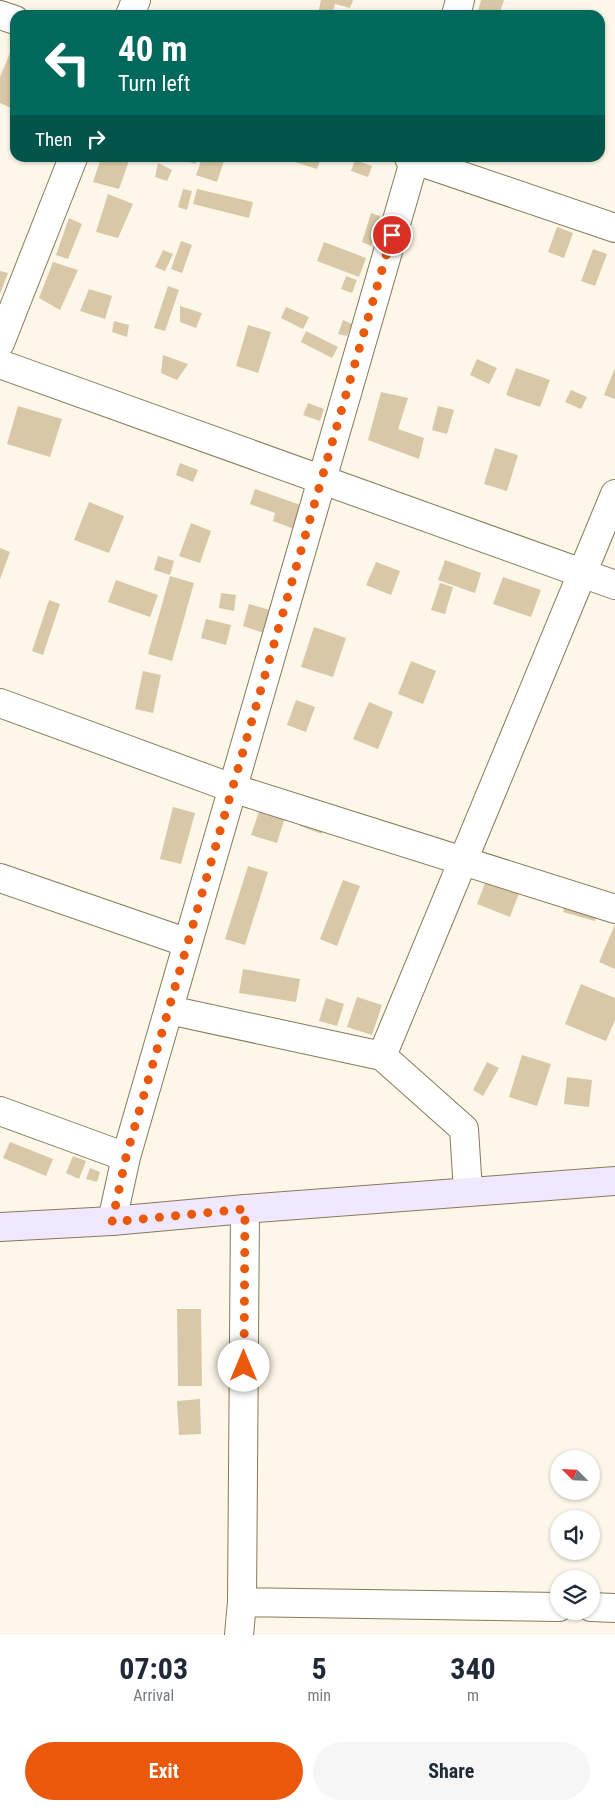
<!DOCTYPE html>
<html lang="en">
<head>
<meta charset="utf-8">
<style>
  :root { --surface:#fff; --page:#f6f6f7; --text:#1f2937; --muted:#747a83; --accent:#ea580c }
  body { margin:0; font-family:"Roboto Condensed",sans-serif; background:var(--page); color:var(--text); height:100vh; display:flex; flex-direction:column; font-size:19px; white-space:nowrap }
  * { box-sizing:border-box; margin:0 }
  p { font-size:16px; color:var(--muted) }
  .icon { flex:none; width:28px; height:28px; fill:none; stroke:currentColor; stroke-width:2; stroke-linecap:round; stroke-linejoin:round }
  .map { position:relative; height:1635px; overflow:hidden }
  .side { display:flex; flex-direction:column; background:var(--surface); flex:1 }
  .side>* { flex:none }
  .banner { position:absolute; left:10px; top:10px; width:595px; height:152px; border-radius:15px; box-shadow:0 1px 4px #0004; background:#00695c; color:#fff; overflow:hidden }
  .needle { width:32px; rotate:294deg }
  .tools { position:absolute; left:550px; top:1450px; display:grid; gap:10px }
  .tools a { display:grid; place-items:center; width:50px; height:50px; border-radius:50%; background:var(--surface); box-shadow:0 1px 4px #0004; font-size:25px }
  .pin { position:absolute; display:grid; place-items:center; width:42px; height:42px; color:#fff; margin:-21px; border:2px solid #fff; border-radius:50%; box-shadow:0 1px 5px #0007 }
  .me { position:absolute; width:55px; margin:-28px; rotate:0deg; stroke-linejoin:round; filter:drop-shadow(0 0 4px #0008) }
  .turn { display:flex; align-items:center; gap:18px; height:105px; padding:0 25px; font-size:22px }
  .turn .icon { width:65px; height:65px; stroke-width:2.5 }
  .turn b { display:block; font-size:35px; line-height:42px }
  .then { display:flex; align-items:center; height:48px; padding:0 25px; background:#0003; gap:10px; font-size:19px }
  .eta { display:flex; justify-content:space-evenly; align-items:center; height:85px; text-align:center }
  .eta b { font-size:30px; font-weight:700; line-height:35px }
  .primary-button { display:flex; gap:10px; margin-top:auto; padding:10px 25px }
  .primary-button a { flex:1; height:58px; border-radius:30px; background:var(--accent); color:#fff; font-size:20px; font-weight:700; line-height:58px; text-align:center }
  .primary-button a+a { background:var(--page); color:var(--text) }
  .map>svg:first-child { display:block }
</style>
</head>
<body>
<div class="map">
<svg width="615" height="1635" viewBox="0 0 615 1635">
  <rect width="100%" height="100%" fill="#fdf7e9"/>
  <!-- building -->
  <path fill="#d8c8a7" d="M 321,0 L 353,0 L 350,8 L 335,4 L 332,15 L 318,14 Z
    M 481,0 L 504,0 L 499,15 L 477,15 Z
    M 520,10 L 528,10 L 528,15 L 521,15 Z
    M 10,53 L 15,55 L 15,104 L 13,109 L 0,103 L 0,77 Z
    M 101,158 L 130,158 L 119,189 L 93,182 Z
    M 179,158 L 198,158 L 195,164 Z
    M 202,158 L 225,158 L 217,182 L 196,175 Z
    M 282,158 L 321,158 L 317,169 Z
    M 355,160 L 372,166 L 368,177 L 351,171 Z
    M 158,163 L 172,170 L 167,181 L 155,177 Z
    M 183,189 L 192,191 L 187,210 L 178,207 Z
    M 197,189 L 253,202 L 249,218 L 193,204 Z
    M 108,194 L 133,204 L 118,238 L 96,232 Z
    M 371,213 L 380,216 L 371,246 L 362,242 Z
    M 69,218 L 82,224 L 68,259 L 56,255 Z
    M 557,227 L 573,233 L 564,258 L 548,252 Z
    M 181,241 L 192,245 L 182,273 L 171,269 Z
    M 324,242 L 366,258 L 359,277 L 317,261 Z
    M 593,249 L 607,254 L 595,286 L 581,281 Z
    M 163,250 L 173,254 L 165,271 L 155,267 Z
    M 53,262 L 78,270 L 60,310 L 39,298 Z
    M 0,271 L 8,273 L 0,294 Z
    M 346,276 L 357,280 L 352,293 L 341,289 Z
    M 168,286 L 179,290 L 165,331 L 154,328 Z
    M 89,289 L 112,296 L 105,319 L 80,311 Z
    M 180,306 L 202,313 L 196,328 L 180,322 Z
    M 286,307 L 309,317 L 303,329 L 281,318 Z
    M 343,320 L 352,324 L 347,336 L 338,334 Z
    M 114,321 L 129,325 L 127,337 L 112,332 Z
    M 248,325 L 271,332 L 258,373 L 236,366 Z
    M 306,331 L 338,347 L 332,358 L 301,342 Z
    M 163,355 L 188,364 L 177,380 L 161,373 Z
    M 477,359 L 497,368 L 489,384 L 470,375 Z
    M 516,368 L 550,380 L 540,407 L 506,395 Z
    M 615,368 L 615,399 L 604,395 Z
    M 571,390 L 587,397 L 581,409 L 565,402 Z
    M 381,392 L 408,398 L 398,429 L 424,438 L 419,459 L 368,440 Z
    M 308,403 L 324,409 L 320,421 L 303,415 Z
    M 18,406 L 62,419 L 50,457 L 7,444 Z
    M 438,406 L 454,410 L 447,434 L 432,430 Z
    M 495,448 L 518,455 L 507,491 L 484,484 Z
    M 180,463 L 198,470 L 193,482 L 176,475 Z
    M 255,489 L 303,506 L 294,529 L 273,521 L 275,513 L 250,504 Z
    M 89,502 L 124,516 L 109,553 L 74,540 Z
    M 191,523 L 211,531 L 200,563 L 179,556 Z
    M 0,548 L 10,552 L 0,579 Z
    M 158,556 L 174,561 L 170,575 L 154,570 Z
    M 445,560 L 481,573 L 475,593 L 438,580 Z
    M 376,562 L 400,571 L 391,595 L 366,585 Z
    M 170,576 L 194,583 L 172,661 L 148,654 Z
    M 503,577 L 541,590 L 531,617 L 493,604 Z
    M 116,580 L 158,595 L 150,617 L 108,602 Z
    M 440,583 L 453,587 L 445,614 L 431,610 Z
    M 221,593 L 236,595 L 234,611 L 219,608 Z
    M 49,600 L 60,604 L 43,655 L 32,651 Z
    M 249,604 L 270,610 L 264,633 L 243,626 Z
    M 206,619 L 231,625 L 226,645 L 201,638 Z
    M 314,627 L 346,638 L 333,677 L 301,667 Z
    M 411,661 L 436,671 L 423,704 L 398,694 Z
    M 143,671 L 161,675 L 153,713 L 135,709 Z
    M 296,700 L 315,707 L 306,732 L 287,725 Z
    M 369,702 L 393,712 L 378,749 L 353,739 Z
    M 262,803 L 287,811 L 277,843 L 251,835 Z
    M 173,807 L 195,813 L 181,864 L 160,859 Z
    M 305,814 L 326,822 L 322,834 L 300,826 Z
    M 248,866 L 268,872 L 245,945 L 225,939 Z
    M 488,875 L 521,888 L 510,917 L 477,904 Z
    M 343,880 L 360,886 L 337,946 L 320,939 Z
    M 567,901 L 598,910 L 595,921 L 563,912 Z
    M 615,924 L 615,969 L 599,962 Z
    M 243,969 L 300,979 L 296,1002 L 239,993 Z
    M 581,984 L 615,998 L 615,1020 L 606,1041 L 565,1024 Z
    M 357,997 L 382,1005 L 372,1035 L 347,1027 Z
    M 326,998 L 344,1004 L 337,1026 L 319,1021 Z
    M 522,1055 L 551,1064 L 537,1106 L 509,1097 Z
    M 487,1062 L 499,1068 L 483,1096 L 473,1090 Z
    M 567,1077 L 592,1080 L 589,1107 L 564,1104 Z
    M 10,1142 L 53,1159 L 46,1176 L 3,1158 Z
    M 73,1156 L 86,1161 L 79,1179 L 66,1173 Z
    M 90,1168 L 100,1172 L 97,1182 L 86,1179 Z
    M 177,1309 L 201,1309 L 202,1386 L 178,1386 Z
    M 200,1399 L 201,1434 L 179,1435 L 177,1401 Z"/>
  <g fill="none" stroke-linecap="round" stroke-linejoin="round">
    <defs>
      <path id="street" d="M 0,15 L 15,20
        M 130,15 L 136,0
        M 456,15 L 460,0
        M 409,158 L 615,228
        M 0,343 L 73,158
        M 0,364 L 615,585
        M 0,703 L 232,788 L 615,909
        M 0,878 L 188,943
        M 169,1010 L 382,1056 L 464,1129 L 468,1191
        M 382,1056 L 615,494
        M 0,1111 L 126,1157
        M 112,1221 L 126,1157 L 415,158
        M 242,1602 L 559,1607
        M 591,1607 L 615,1608
        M 239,1635 L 242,1602 L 245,1209"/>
      <path id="secondary" d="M 0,1227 L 112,1221 L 245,1209 L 615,1181"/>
    </defs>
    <!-- street casing -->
    <use href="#street" stroke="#88795a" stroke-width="30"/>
    <!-- secondary casing -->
    <use href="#secondary" stroke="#88795a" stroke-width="30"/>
    <!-- street -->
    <use href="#street" stroke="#fff" stroke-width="28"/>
    <!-- secondary -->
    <use href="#secondary" stroke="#f0e8fe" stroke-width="28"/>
  </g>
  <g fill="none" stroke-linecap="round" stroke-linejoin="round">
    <!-- route -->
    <path stroke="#ea580c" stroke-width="9" stroke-dasharray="0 16.2" d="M 244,1366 L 245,1209 L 112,1222 L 126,1157 L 392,235"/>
  </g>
</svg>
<div class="tools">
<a><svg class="needle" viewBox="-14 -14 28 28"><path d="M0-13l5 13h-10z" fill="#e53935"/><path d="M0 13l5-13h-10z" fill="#747a83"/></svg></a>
<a><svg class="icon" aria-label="sound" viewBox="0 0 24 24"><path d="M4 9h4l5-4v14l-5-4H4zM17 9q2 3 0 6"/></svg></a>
<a><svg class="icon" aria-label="layers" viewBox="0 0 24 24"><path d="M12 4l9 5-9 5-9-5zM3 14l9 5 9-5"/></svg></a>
</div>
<div class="pin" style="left:392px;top:235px;background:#d93025"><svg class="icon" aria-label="arrive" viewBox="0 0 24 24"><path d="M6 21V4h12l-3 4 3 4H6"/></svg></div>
<svg class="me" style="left:244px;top:1366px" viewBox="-20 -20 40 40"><circle r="19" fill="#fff"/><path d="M0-13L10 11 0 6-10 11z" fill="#ea580c"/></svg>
<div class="banner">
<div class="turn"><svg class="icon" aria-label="left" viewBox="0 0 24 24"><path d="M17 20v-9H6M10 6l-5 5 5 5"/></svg><div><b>40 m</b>Turn left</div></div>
<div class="then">Then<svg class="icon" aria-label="right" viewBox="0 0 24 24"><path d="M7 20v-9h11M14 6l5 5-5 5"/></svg></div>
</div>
</div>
<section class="side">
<div class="eta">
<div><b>07:03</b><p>Arrival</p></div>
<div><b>5</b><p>min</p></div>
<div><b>340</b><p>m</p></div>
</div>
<div class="primary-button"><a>Exit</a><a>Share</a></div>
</section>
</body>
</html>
